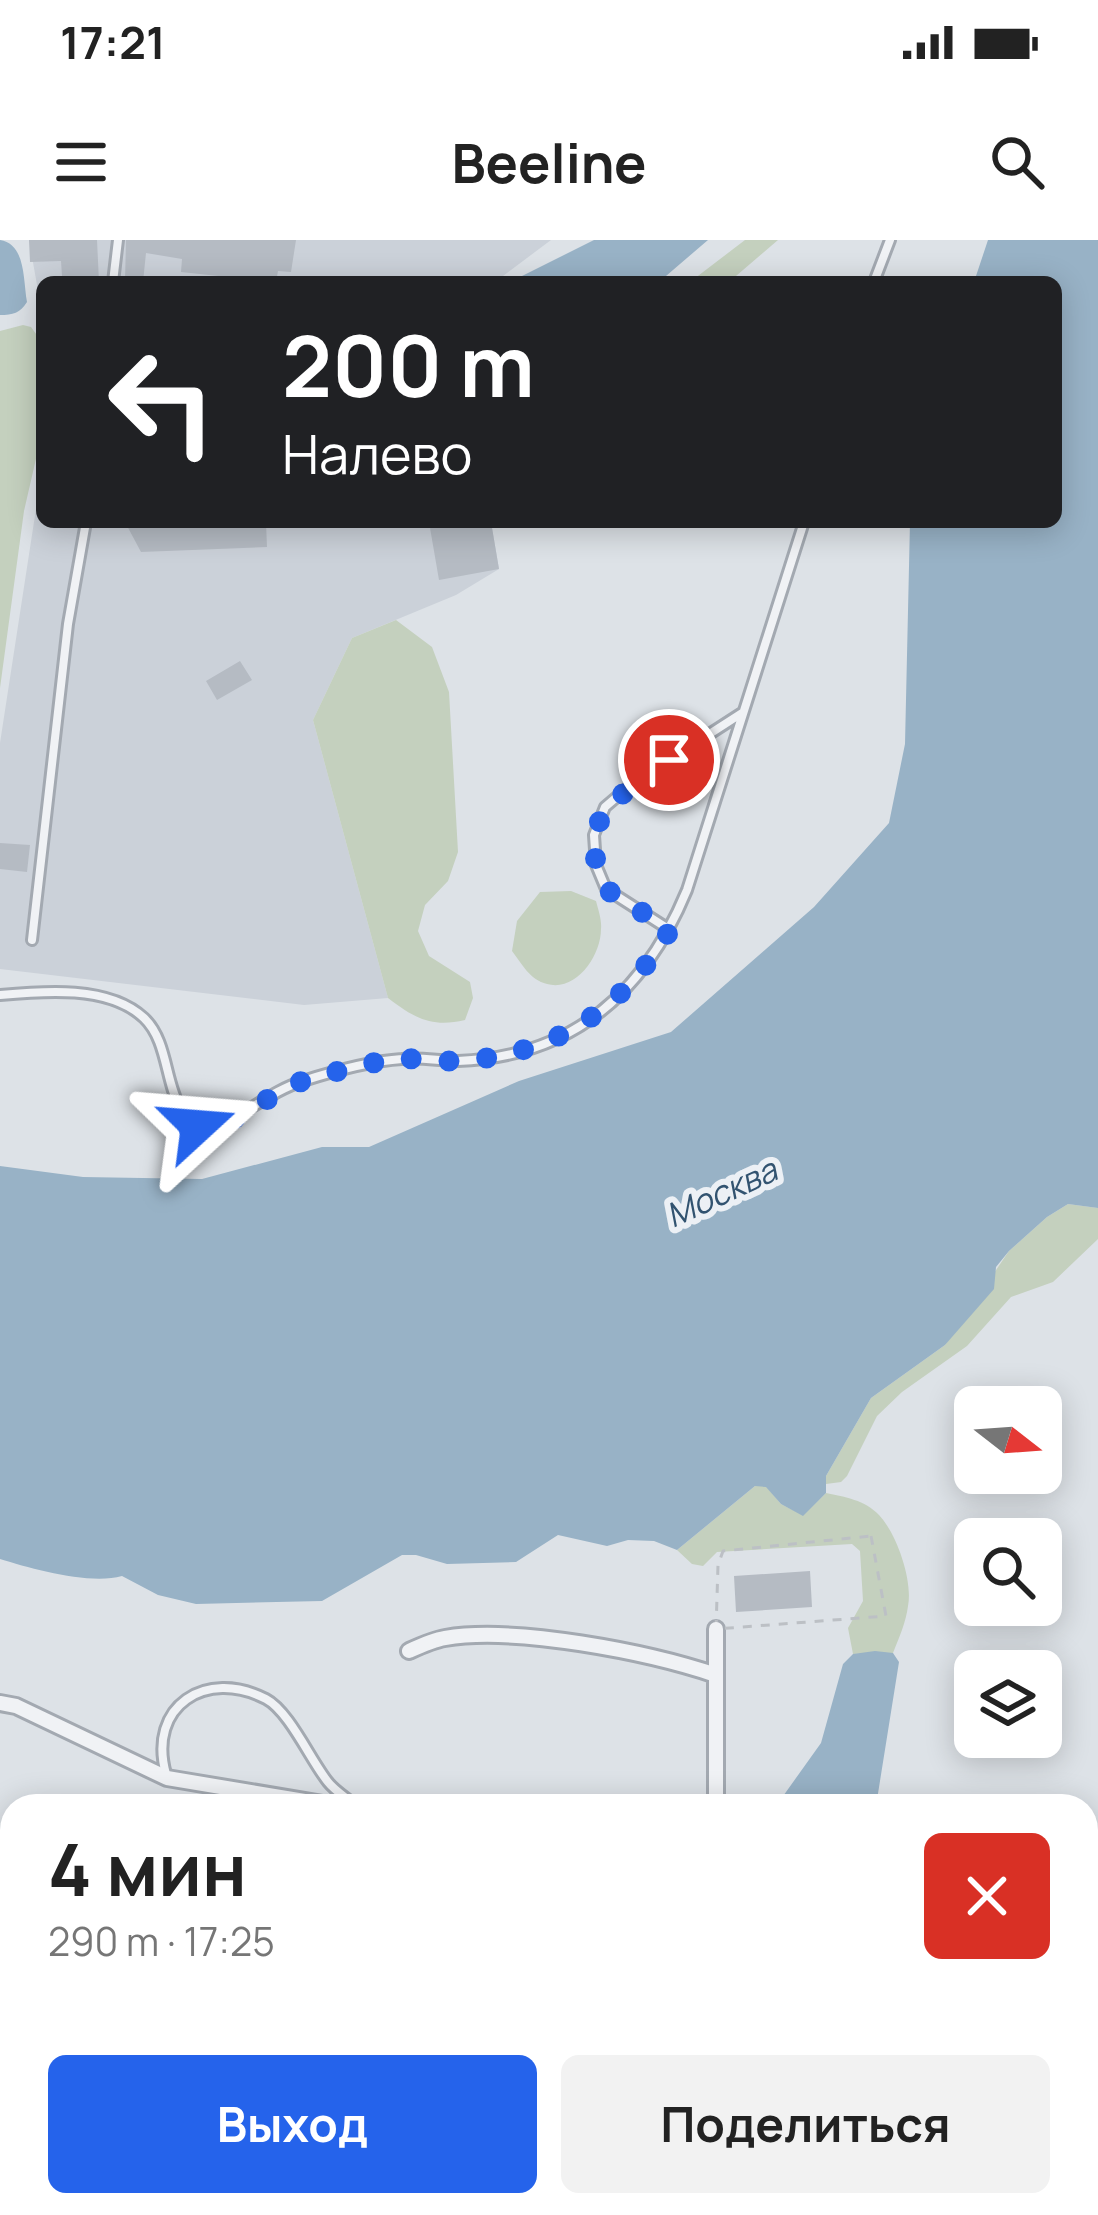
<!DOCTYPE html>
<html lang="ru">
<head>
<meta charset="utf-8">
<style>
  :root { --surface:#fff; --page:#f2f2f2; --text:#222; --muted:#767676; --accent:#2563eb }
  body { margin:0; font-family:Manrope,sans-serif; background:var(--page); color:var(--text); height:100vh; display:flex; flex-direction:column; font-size:45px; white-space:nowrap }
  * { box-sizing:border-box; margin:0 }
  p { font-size:39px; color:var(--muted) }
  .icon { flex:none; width:66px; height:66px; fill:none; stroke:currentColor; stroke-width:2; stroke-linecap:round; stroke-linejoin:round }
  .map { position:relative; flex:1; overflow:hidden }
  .sheet { position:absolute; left:0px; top:1554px; width:1098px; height:423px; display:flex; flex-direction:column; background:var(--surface); border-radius:36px 36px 0 0; box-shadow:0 6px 30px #0003 }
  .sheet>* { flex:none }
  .top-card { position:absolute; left:36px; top:36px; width:1026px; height:252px; border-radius:18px; box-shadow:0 6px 30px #0003; background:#202124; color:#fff; overflow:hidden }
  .needle { width:78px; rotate:107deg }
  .buttons { position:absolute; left:954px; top:1146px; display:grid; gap:24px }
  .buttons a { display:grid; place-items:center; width:108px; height:108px; border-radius:18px; background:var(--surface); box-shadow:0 6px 30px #0003; font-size:60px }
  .pin { position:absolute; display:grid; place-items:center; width:102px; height:102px; color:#fff; margin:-51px; border:6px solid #fff; border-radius:50%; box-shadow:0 3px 12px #0007 }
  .me { position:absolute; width:132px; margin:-66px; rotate:71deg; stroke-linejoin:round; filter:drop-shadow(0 0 9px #0008) }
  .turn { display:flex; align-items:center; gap:42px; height:252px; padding:0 48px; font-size:54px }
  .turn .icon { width:156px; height:156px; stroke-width:2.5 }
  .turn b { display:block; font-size:84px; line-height:102px }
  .round { display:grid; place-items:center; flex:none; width:126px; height:126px; border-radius:18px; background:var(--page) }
  .headline { display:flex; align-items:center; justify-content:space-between; height:204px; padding:0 48px }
  h1 { font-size:72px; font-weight:700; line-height:90px }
  .action { display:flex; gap:24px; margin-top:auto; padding:24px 48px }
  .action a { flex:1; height:138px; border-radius:18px; background:var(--accent); color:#fff; font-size:48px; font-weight:700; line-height:138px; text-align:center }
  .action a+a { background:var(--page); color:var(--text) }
  .status { display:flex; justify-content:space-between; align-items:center; height:84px; padding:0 60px; background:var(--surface); direction:ltr }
  .status svg { height:33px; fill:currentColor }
  header { display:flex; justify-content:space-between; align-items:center; height:156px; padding:0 48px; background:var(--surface); font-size:54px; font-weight:700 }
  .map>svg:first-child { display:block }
</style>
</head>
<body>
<div class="status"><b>17:21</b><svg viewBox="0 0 49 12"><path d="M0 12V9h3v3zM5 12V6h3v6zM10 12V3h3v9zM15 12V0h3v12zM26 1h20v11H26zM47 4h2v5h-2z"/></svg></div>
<header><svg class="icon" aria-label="menu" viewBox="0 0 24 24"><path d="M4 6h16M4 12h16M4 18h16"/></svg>Beeline<svg class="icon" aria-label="search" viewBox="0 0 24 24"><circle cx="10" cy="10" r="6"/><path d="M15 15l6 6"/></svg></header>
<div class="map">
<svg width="1098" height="1975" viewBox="0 0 1098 1975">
  <rect width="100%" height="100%" fill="#dde2e7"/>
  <!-- built -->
  <path fill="#cbd1d9" d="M 29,0 L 551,0 L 495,42 L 42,42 L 42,73 Z
    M 42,230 L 42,282 L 491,282 L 499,329 L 456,355 L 352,398 L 313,480 L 388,758 L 304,765 L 0,729 L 0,503 Z"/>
  <!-- green -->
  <path fill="#c4d0be" d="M 745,0 L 778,0 L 729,42 L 690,42 Z
    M 23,85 L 31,87 L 39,98 L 41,197 L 24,271 L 0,448 L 0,91 Z
    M 396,380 L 432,407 L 449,452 L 458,612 L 448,641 L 425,665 L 418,691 L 429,716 L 470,742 L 473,758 L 465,780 C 432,788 414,778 388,758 L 313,480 L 352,398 Z
    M 571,651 L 596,661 C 598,669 602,680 601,689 C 601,716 576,752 547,744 C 530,740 522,724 512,711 L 517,681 L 540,652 Z
    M 1068,964 L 1098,968 L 1098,999 L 1053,1042 L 1011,1057 L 967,1106 L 902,1152 L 877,1176 L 847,1236 L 841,1242 L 826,1244 L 826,1236 L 871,1158 L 945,1105 L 1009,1011 L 1047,977 Z
    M 755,1246 L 766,1246 L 781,1264 L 803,1275 L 826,1253 C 845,1257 865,1260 879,1275 C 897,1294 913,1341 908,1366 C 906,1382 899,1398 893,1413 L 853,1414 L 848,1388 L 863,1361 L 860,1311 L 852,1304 L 717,1312 L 703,1326 L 692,1324 L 677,1310 Z
    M 793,1965 L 892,1965 L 888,1975 L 791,1975 Z"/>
  <!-- water -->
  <path fill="#98b2c6" d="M 0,0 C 26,4 23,40 27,62 C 20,73 13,75 0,75 Z
    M 594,0 L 708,0 L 659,42 L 510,42 Z
    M 988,0 L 1098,0 L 1098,968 L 1068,964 L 1047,977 L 1009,1011 L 996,1027 L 994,1049 L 945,1105 L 871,1158 L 826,1236 L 826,1253 L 803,1276 L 781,1264 L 766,1247 L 755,1246 L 677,1310 L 654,1301 L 628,1300 L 607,1306 L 558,1295 L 516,1322 L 447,1324 L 416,1315 L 402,1315 L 322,1361 L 196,1364 L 158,1355 L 122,1336 C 90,1345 32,1329 0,1319 L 0,926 L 83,937 L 202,939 L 322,907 L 369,907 L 519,841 L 671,792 L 814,667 L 889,583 L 905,504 L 910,282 L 1056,282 L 1056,42 L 974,42 Z
    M 875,1411 L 893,1413 L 899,1422 L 876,1566 L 776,1566 L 821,1503 L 843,1424 L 853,1414 Z"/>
  <!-- building -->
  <path fill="#b5bbc3" d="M 29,0 L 97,0 L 99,42 L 79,42 L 79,36 L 62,36 L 61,21 L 30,22 Z
    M 126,0 L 296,0 L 291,32 L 278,31 L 276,42 L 181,32 L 182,19 L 146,13 L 143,42 L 125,42 Z
    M 125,282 L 266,282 L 267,307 L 141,312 Z
    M 429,282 L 491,282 L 499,329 L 439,340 Z
    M 240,421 L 252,440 L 217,460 L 206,441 Z
    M 0,603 L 30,605 L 27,632 L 0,629 Z
    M 810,1331 L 812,1367 L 736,1372 L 734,1336 Z"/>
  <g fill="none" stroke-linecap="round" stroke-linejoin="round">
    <defs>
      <path id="service" d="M 113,42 L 118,0
        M 874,42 L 890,0
        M 670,690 L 606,649 L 596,625 L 594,595 L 605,567 L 632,544 L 742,473
        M 32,700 L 68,384 L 86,282
        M 0,755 C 43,751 109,745 144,778 C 178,810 158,883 214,888 C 245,875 271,851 303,841 C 334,831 371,821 402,819 C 421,817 440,821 458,821 C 573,817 645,752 687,650 L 804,282
        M 166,1534 C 147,1466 206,1428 266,1459 C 289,1471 311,1521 328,1542 C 335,1551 347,1558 356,1566"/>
      <path id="minor" d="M 716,1389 L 716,1566
        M 409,1411 C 420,1406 433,1400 445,1398 C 515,1386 648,1412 716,1435
        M 0,1463 L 16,1466 L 167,1538 L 335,1566
        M 1044,1965 L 1058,1975"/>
    </defs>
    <!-- service casing -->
    <use href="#service" stroke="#a3a9b1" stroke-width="14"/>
    <!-- minor casing -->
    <use href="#minor" stroke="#a3a9b1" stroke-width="20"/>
    <!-- path -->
    <path stroke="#bcc0c5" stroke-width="3" stroke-dasharray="9 9" stroke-linecap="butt" d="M 871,1296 L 886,1376 L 716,1389 L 718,1325 L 723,1311 Z"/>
    <!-- service -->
    <use href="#service" stroke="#f0f2f5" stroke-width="8"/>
    <!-- minor -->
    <use href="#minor" stroke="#f0f2f5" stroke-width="14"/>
  </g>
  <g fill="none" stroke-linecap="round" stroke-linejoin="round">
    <!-- route -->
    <path stroke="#2563eb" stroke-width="21" stroke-dasharray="0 37.8" d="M 198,886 C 238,890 268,851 306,840 C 337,832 373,820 405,819 C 423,818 442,822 460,821 C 555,814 622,770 670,690 L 607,650 L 596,625 L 594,596 L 605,567 L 669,520"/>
  </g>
  <g text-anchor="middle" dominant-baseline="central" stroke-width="12" stroke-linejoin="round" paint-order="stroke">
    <!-- water labels -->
    <g font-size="33" font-style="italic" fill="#325370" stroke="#ecf0f5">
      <text transform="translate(721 952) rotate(-25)">Москва</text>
    </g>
  </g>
</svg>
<div class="buttons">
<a><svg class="needle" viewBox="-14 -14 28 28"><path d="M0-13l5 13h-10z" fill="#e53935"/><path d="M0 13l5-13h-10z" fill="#767676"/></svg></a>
<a><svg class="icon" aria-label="search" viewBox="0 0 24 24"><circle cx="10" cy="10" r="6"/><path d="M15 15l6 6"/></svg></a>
<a><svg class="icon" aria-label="layers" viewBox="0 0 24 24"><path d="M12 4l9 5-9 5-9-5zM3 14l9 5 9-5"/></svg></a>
</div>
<div class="pin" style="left:669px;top:520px;background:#d93025"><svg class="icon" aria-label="arrive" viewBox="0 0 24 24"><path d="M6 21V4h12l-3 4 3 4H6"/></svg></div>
<svg class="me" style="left:198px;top:886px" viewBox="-20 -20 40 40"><path d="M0-17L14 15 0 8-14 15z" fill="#2563eb" stroke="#fff" stroke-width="4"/></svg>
<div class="top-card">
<div class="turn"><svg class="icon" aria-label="left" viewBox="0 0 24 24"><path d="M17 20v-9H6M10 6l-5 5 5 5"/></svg><div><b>200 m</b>Налево</div></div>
</div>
<section class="sheet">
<div class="headline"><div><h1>4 мин</h1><p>290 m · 17:25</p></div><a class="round" style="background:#d93025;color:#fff"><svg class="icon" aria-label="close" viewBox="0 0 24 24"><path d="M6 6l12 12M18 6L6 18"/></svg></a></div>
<div class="action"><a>Выход</a><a>Поделиться</a></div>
</section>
</div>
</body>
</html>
